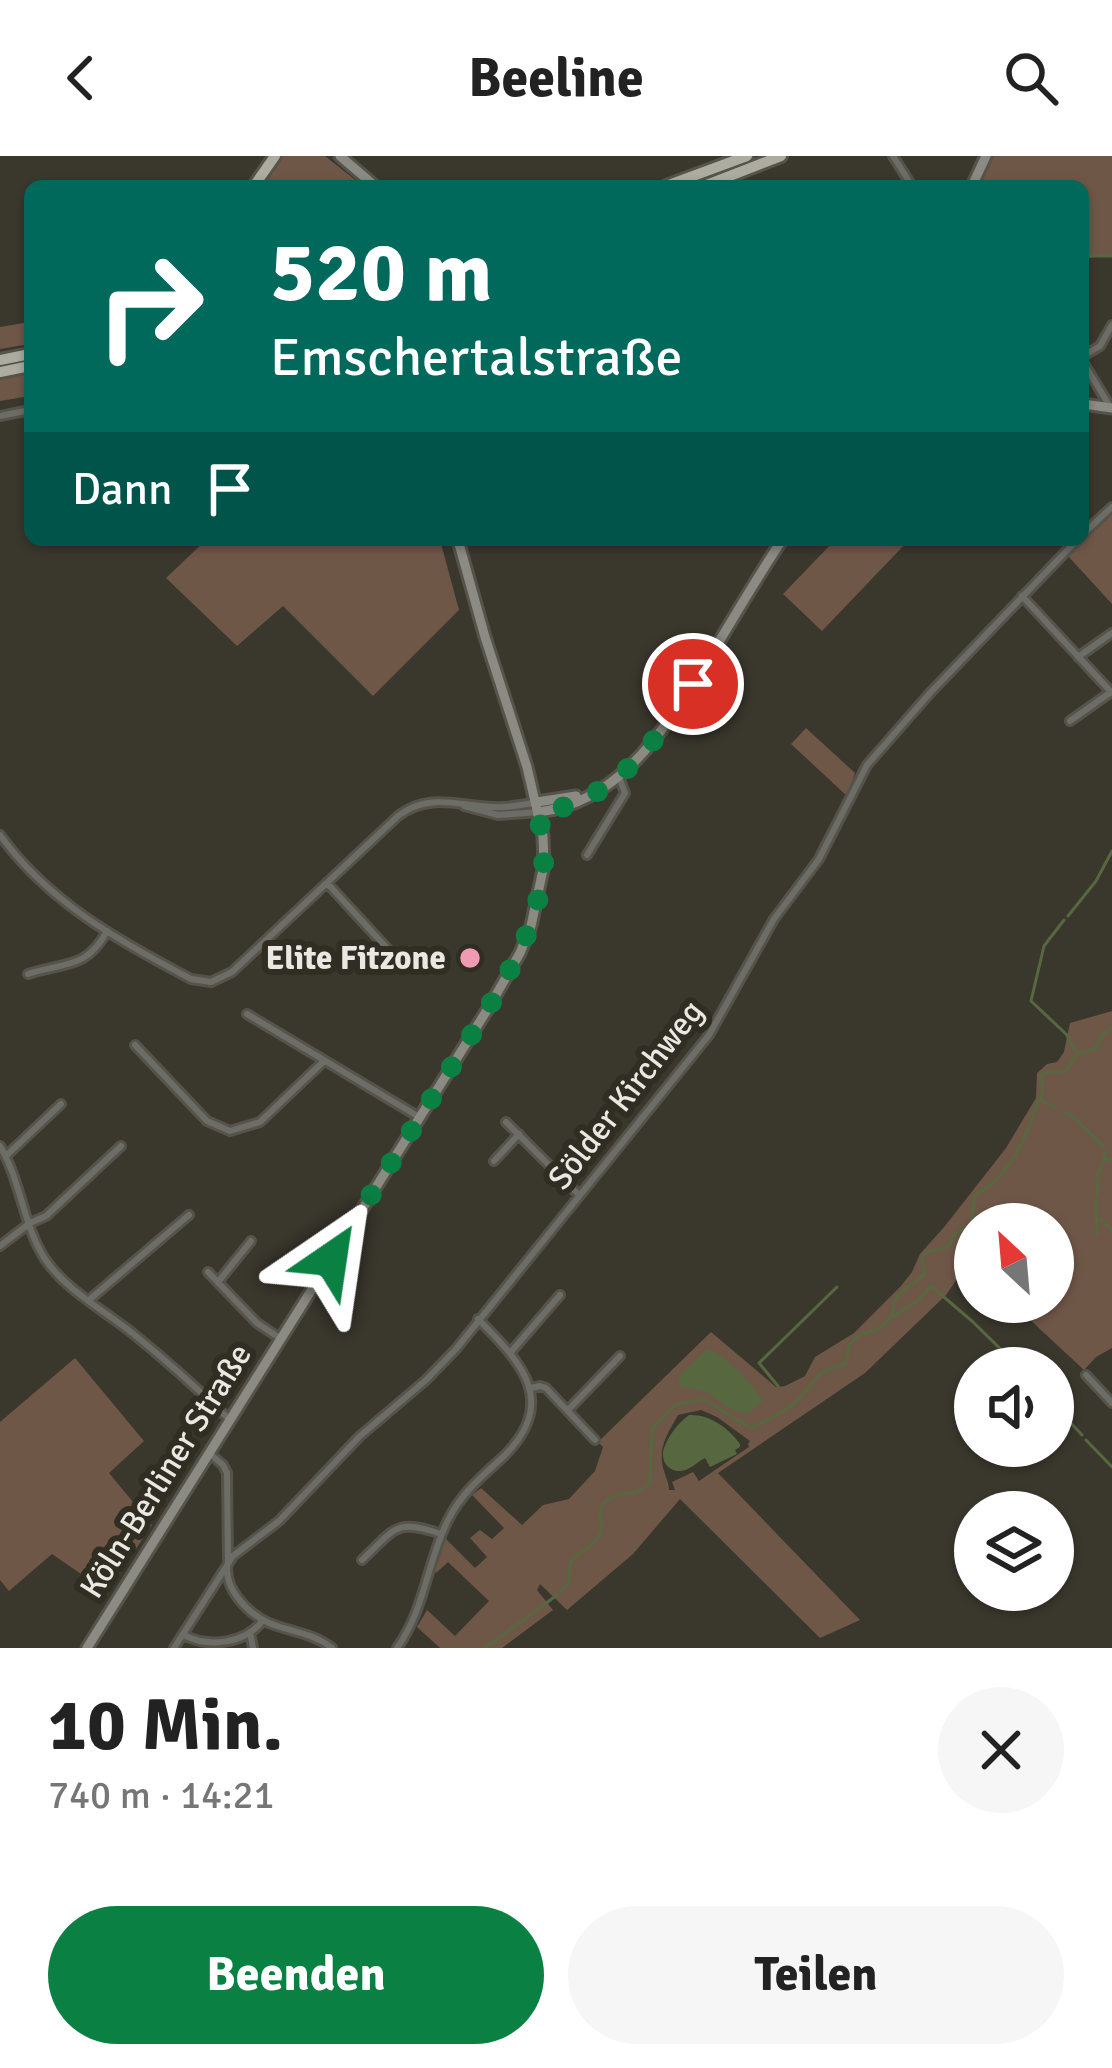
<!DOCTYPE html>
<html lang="de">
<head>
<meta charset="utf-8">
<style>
  :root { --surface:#fff; --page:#f6f6f6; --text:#222; --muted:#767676; --accent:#0b8043 }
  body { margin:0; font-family:Signika,sans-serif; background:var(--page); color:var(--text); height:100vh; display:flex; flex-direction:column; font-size:45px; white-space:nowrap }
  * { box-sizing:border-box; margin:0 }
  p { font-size:39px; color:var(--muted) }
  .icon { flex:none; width:66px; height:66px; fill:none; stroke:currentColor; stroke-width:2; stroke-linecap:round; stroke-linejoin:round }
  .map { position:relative; height:1492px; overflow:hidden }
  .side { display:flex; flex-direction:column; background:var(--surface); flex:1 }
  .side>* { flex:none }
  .guide { position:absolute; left:24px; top:24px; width:1065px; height:366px; border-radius:18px; box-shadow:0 3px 9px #0004; background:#00695c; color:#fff; overflow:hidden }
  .needle { width:78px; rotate:334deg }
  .controls { position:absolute; left:954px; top:1047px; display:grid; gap:24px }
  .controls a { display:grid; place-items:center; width:120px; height:120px; border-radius:50%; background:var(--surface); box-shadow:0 3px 9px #0004; font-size:60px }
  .pin { position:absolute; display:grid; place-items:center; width:102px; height:102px; color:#fff; margin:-51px; border:6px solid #fff; border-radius:50%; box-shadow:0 3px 12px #0007 }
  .me { position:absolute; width:132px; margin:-66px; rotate:32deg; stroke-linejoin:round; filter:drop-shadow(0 0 9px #0008) }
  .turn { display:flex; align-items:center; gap:42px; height:252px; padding:0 48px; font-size:54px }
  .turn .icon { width:156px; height:156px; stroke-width:2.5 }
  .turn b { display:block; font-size:84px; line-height:102px }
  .then { display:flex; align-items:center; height:114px; padding:0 48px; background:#0003; gap:24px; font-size:45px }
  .round { display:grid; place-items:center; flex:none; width:126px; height:126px; border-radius:63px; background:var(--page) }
  .headline { display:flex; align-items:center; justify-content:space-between; height:204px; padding:0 48px }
  h1 { font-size:72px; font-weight:800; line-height:90px }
  .button { display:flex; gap:24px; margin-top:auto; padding:24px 48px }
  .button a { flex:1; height:138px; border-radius:72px; background:var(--accent); color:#fff; font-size:48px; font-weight:800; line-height:138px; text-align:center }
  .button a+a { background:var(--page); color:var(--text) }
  header { display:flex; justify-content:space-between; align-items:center; height:156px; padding:0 48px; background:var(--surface); font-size:54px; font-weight:800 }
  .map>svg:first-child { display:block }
</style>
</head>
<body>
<header><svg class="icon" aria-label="back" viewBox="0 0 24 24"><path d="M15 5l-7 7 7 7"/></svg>Beeline<svg class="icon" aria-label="search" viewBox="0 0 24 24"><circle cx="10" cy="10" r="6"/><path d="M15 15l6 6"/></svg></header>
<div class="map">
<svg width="1112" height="1492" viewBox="0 0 1112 1492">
  <rect width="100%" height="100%" fill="#3a372d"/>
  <!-- green -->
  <path fill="#6f5748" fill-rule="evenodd" d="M 278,0 L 325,0 L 363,30 L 257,30 Z
    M 994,0 L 1112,0 L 1112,100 L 1083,102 L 1083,30 L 979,30 Z
    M 30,166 L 30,188 L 0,193 L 0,171 Z
    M 30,217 L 30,240 L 0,245 L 0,222 Z
    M 1112,358 L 1112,448 L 1068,400 Z
    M 206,384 L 440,384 L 459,454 L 373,540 L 283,450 L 237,490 L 166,422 Z
    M 835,384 L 909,384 L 822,475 L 783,438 Z
    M 806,572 L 855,617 L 847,640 L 791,588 Z
    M 1112,855 L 1112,1192 L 1096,1201 L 1084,1214 L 1011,1146 L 1053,1146 L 1053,1068 L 975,1068 L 975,1113 L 968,1107 L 946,1139 L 865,1217 L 718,1317 L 860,1464 L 820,1482 L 680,1343 L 633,1398 L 567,1454 L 540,1428 L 537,1434 L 553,1454 L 502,1492 L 440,1492 L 417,1471 L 427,1454 L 455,1480 L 489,1445 L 448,1406 L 436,1417 L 433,1412 L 446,1383 L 475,1412 L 487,1401 L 470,1382 L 480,1374 L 492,1383 L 504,1372 L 472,1339 L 481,1332 L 522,1369 L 543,1349 L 569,1343 L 595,1315 L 603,1291 L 598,1286 L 711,1176 L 776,1231 L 785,1230 L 805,1220 L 815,1201 L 854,1177 L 901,1130 L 912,1116 L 920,1098 L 945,1070 L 1006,992 L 1036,942 L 1037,917 L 1047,908 L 1057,906 L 1064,896 L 1070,867 ZM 701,1254 L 717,1261 L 750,1285 L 748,1288 L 749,1291 L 699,1325 L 693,1316 L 672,1326 L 675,1334 L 669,1334 C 669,1327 666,1322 664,1315 C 657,1292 667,1279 678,1259 Z
    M 75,1202 L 144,1285 L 109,1317 L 152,1369 L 107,1436 L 52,1398 L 9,1435 L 0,1424 L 0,1266 Z"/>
  <!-- water -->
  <path fill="#576840" d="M 707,1193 C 727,1200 751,1227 763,1245 L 747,1258 L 728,1252 L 707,1236 L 680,1230 L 679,1220 Z
    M 689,1259 C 709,1258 729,1272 740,1288 L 740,1291 L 735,1294 L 737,1298 L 710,1311 L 705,1302 C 699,1305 694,1310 688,1313 C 673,1320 659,1308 664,1292 C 669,1279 678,1267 689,1259 Z"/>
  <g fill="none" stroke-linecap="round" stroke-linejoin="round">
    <!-- stream -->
    <path stroke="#576840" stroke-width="3" d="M 1083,100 L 1112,100
      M 1068,760 L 1096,725 L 1112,695
      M 1064,764 L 1044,790 L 1031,845 L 1066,878 L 1077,897
      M 1042,945 L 1056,952
      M 1064,957 L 1070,958 L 1104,991
      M 1105,997 L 1104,1004 L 1112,1004
      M 1097,1041 L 1098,1019 L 1104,1004
      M 1096,1046 L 1097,1079
      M 1100,1063 L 1112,1074
      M 892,1161 L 916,1146 L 931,1130 L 973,1166 L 1020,1212
      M 778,1230 L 759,1207 L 837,1131
      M 1053,1248 L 1082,1279
      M 1086,1284 L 1112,1311
      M 485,1492 L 553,1442 L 569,1427 C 568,1388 583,1405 598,1381 C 607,1368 593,1356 606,1345 C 622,1332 631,1344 650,1327 L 652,1273 L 675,1249 L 703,1243 L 751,1272 C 768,1264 788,1255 801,1241 C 820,1219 813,1217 845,1208 C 848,1202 847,1195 850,1189 C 857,1175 873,1178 884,1169 C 894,1160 891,1154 896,1143 C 901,1131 917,1128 925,1117 L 922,1104 L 925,1097 L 950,1090 L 953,1079 L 971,1069 L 975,1039 C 1010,1021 1026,982 1038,946 C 1039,943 1042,941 1042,938 C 1043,931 1041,925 1042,918 L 1048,916 L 1065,916 L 1078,897 L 1095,893 L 1103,878 L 1112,872"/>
    <defs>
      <path id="minor" d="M 893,0 L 912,30
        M 1083,200 L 1100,190 L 1112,169
        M 1083,206 L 1109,249
        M 0,260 L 30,254
        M 1083,378 L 1112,351
        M 1022,440 L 1112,537
        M 1078,501 L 1112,477
        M 1070,565 L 1111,536
        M 464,650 L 498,659 L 539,656
        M 0,679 C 48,746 119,785 191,823 L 211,826 L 232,816 L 398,660 C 429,636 458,650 494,651 C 507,652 520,649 533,647
        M 587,699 L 625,637 L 619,621
        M 327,727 L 396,802
        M 28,818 C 65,806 87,813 107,775
        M 247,858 L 419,961
        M 135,889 L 207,965 L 230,975 L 260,966 L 324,905
        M 506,966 L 579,1039
        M 0,990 C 21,1025 23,1069 45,1103 C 65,1133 103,1154 131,1176 C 166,1204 198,1233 230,1264
        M 7,999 L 61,948
        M 494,1005 L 519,978
        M 0,1090 L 30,1067 L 46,1060 L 121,990
        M 208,1116 L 257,1167 L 281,1183
        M 218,1126 L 251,1085
        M 89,1144 L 189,1059
        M 510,1197 L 560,1139
        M 1086,1219 L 1112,1247
        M 531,1232 L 540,1230 L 546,1232 L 595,1284
        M 568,1254 L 620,1200
        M 209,1297 L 223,1309 L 227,1317 L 228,1406 C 222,1431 247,1457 269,1467 C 291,1476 313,1477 332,1492
        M 362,1404 C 395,1373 395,1362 441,1378
        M 250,1476 L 253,1492
        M 184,1479 C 208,1492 246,1488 263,1464
        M 174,1492 L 233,1400 L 279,1365 L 360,1280 L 426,1224 L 456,1193 L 709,879 L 774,763 L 819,703 L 867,609 L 930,537 L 1077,384
        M 397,1492 C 425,1453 427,1406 448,1364 C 461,1338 481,1321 502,1302 C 559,1247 523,1208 478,1163"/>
      <path id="secondary" d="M 340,0 L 375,30
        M 972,30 L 986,0
        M 1083,248 L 1112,252
        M 537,646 L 576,640
        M 539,656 C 620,646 663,575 703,512 C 729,470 754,426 782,384
        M 87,1492 L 489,851 L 520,797 L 531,770 L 544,709 L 543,680 L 527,611 L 485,481 L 458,384"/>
      <path id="trunk" d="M 254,30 L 275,0
        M 666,30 L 747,0
        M 704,30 L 781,0
        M 0,204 L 30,198
        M 0,216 L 30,210"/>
    </defs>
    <!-- minor casing -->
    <use href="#minor" stroke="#56534a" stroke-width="12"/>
    <!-- secondary casing -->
    <use href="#secondary" stroke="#56534a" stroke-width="15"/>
    <!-- trunk casing -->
    <use href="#trunk" stroke="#56534a" stroke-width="16"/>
    <!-- minor -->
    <use href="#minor" stroke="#6d6d68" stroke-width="6"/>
    <!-- secondary -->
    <use href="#secondary" stroke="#8b8b83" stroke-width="9"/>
    <!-- trunk -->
    <use href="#trunk" stroke="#acaca1" stroke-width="10"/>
  </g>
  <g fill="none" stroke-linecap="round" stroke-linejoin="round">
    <!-- route -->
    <path stroke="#0b8043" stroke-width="21" stroke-dasharray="0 37.8" d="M 331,1103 L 489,851 L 520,796 L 536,754 L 544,710 L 539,656 C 613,647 656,586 693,528"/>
  </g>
  <!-- markers -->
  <circle fill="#f19ab3" stroke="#302d23" stroke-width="4.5" cx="470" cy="802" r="12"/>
  <g text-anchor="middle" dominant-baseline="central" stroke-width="12" stroke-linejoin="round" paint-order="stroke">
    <!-- poi labels -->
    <g font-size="33" font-weight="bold" fill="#eae8e2" stroke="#302d23" text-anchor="end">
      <text x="446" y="802">Elite Fitzone</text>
    </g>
    <!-- street labels -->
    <g font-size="33" fill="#eae8e2" stroke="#302d23">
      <text transform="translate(626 939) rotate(-52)">Sölder Kirchweg</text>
      <text transform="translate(166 1315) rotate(-58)">Köln-Berliner Straße</text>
    </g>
  </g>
</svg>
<div class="controls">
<a><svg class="needle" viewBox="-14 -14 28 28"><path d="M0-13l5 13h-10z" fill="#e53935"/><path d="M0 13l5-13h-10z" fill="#767676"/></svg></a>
<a><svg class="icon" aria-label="sound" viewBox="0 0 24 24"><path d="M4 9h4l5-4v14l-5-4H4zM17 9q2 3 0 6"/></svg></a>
<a><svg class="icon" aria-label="layers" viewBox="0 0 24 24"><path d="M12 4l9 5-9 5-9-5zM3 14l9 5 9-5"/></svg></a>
</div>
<div class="pin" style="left:693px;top:528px;background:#d93025"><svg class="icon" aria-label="arrive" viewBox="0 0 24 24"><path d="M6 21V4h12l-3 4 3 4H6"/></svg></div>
<svg class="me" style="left:331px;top:1103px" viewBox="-20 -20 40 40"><path d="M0-17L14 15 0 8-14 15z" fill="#0b8043" stroke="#fff" stroke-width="4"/></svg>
<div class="guide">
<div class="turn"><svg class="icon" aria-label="right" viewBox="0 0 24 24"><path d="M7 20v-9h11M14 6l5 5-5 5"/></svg><div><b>520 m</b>Emschertalstraße</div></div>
<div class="then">Dann<svg class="icon" aria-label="arrive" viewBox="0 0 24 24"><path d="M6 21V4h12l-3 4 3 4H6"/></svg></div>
</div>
</div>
<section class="side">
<div class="headline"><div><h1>10 Min.</h1><p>740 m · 14:21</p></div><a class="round"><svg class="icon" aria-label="close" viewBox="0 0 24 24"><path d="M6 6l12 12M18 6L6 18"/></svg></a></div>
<div class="button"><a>Beenden</a><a>Teilen</a></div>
</section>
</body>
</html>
